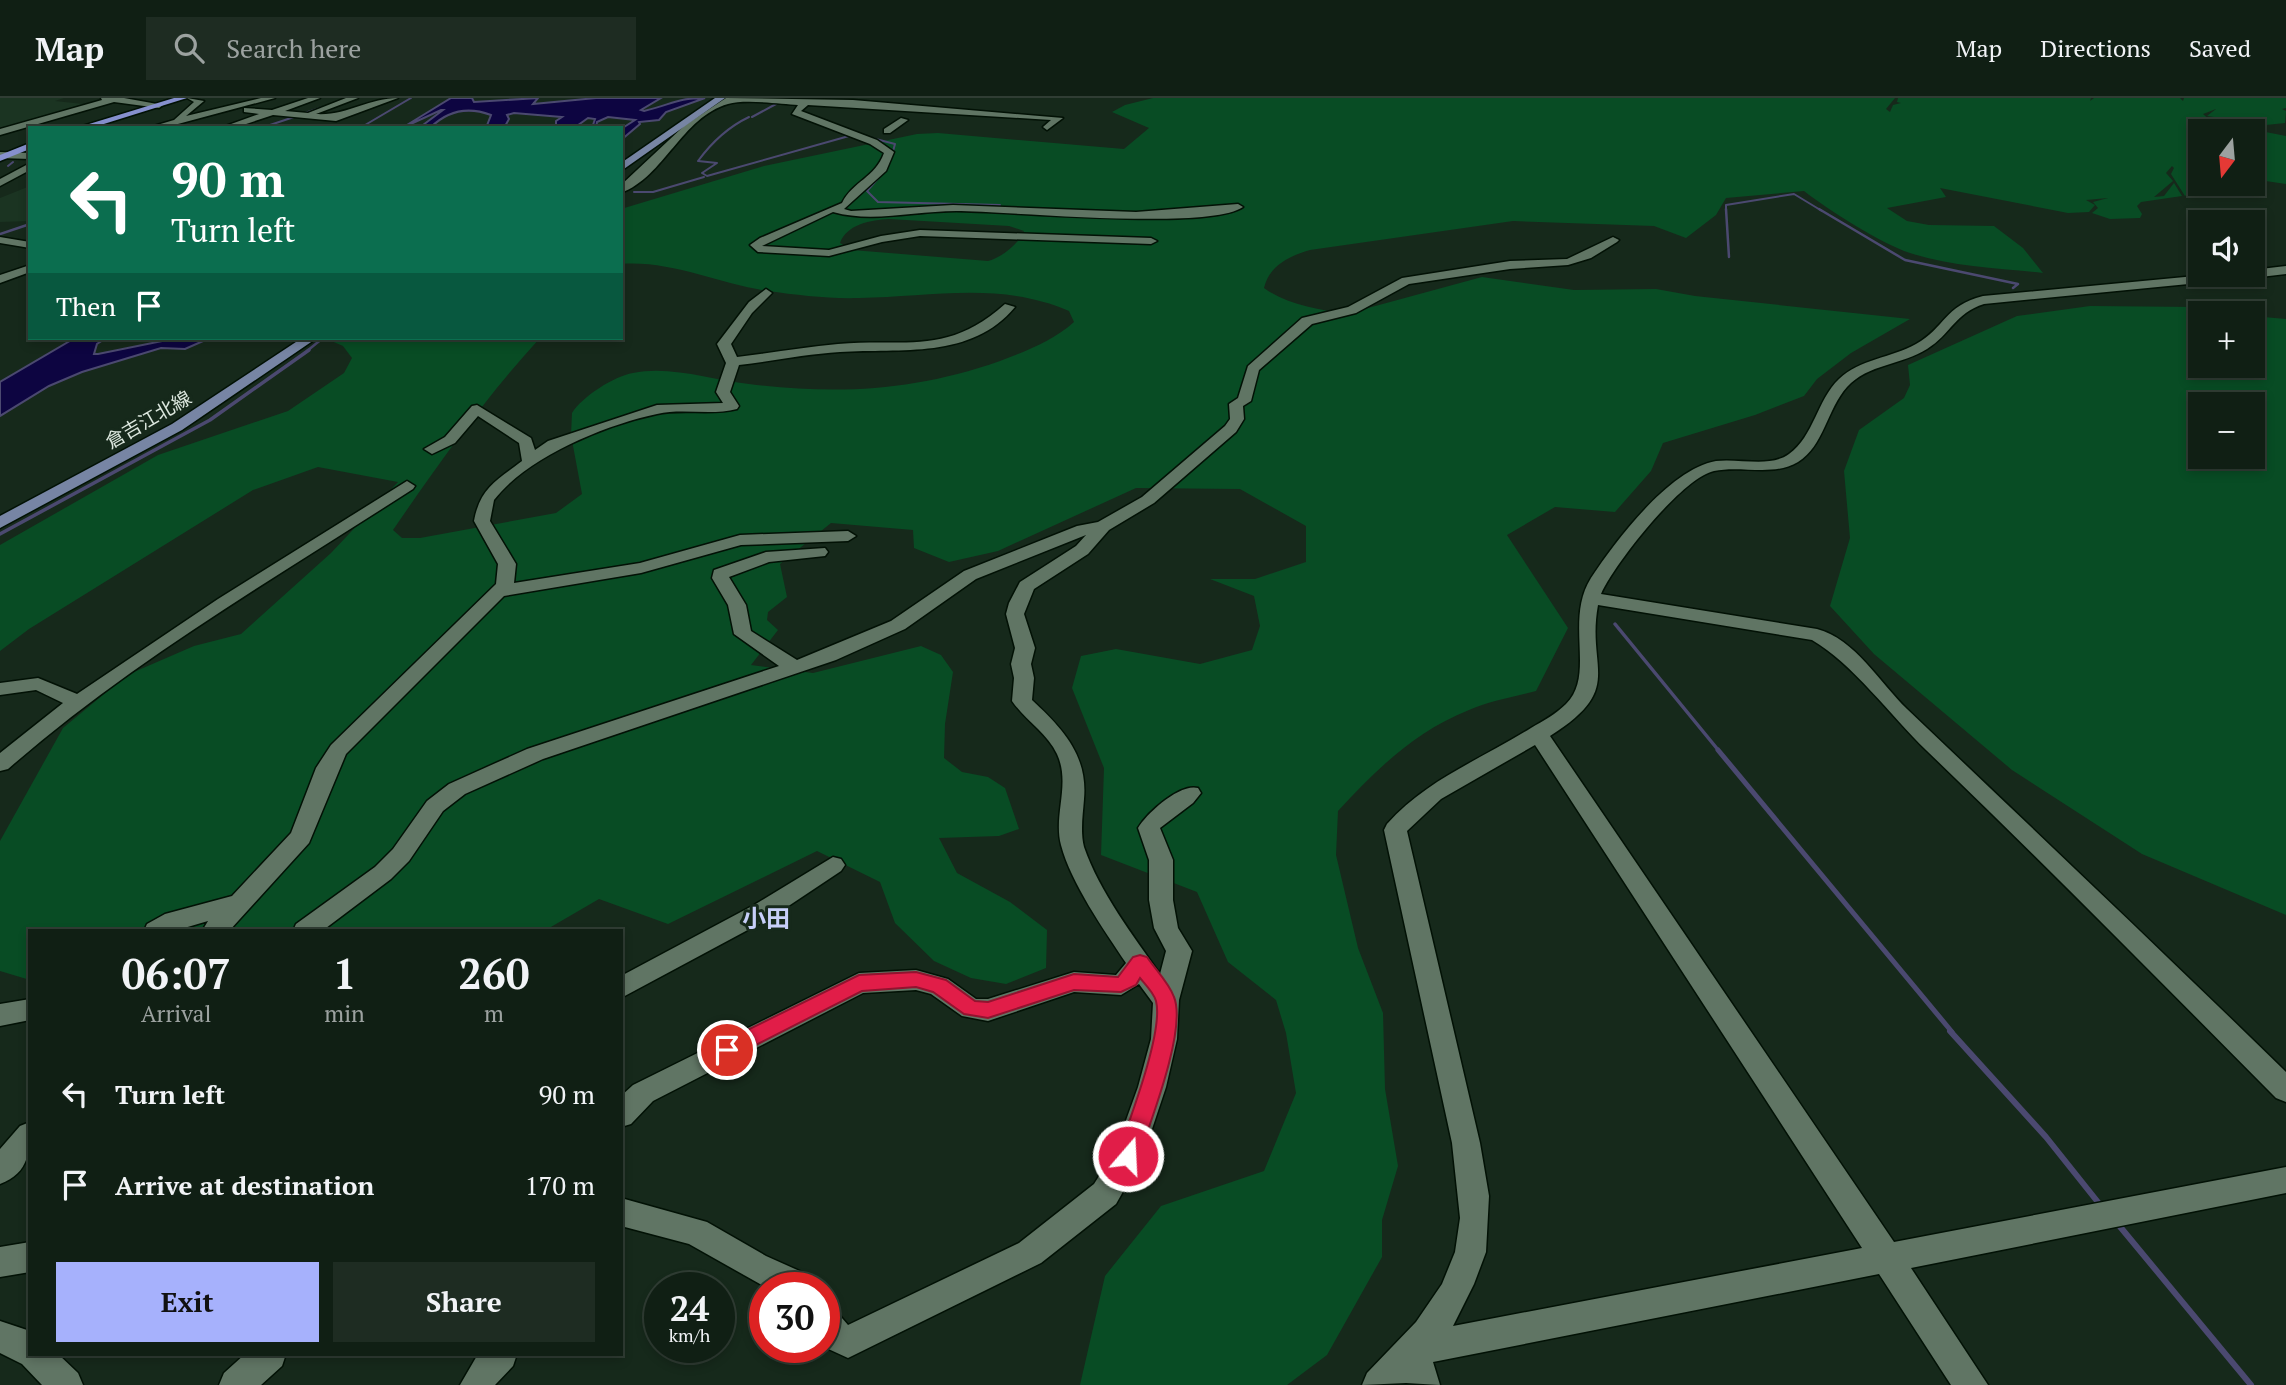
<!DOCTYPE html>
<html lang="en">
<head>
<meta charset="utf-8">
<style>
  :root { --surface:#101f14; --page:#1e2c22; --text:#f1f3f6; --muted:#9ca2a0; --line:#303d34; --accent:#a6b1fc }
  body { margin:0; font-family:"PT Serif","Noto Sans JP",serif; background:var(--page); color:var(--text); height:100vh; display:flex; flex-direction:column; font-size:26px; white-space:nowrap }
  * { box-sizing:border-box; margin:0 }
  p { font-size:23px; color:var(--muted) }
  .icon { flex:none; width:38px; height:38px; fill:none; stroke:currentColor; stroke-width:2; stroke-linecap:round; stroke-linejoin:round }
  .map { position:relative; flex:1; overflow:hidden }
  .details { position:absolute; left:28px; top:831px; width:595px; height:427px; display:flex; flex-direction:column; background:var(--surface); border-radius:0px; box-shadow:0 4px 10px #0003,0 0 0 2px var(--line) }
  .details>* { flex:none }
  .banner { position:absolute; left:28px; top:28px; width:595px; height:214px; border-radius:0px; box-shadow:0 4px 10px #0003,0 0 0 2px var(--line); background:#0b6e4f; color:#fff; overflow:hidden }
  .needle { width:46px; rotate:196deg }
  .controls { position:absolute; left:2188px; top:21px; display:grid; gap:14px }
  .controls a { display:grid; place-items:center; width:77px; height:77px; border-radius:0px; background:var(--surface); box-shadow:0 4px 10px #0003,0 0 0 2px var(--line); font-size:35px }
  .speed { position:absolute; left:644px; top:1174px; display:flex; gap:14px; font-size:35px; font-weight:700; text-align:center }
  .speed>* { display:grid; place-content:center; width:91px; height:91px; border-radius:50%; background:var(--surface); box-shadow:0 4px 10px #0003,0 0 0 2px var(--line); line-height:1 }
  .speed small { font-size:18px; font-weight:400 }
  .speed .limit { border:10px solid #d22; background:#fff; color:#111 }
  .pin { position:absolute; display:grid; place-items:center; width:60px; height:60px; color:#fff; margin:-30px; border:4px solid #fff; border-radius:50%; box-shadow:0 2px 7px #0007 }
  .me { position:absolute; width:77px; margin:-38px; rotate:19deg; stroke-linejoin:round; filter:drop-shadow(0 0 5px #0008) }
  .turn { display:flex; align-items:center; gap:24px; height:147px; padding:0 28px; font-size:32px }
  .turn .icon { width:91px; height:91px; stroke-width:2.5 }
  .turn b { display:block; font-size:49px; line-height:60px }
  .then { display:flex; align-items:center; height:66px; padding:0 28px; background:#0003; gap:14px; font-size:26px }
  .eta { display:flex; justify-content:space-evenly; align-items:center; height:119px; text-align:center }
  .eta b { font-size:42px; font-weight:800; line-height:49px }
  .cta { display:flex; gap:14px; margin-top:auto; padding:14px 28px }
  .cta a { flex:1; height:80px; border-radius:0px; background:var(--accent); color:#111; font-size:28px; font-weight:800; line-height:80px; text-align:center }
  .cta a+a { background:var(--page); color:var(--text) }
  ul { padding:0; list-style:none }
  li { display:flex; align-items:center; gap:21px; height:91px; padding:0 28px }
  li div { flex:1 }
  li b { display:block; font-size:26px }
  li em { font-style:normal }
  header { display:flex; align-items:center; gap:42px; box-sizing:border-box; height:98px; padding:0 35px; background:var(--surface); border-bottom:2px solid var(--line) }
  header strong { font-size:33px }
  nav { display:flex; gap:38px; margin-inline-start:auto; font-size:24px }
  .search { width:490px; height:63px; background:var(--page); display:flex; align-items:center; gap:18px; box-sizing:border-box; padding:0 24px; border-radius:0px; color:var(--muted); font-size:26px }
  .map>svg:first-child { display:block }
</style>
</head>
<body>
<header>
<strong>Map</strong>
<div class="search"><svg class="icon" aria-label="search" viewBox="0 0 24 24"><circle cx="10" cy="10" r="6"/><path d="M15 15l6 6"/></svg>Search here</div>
<nav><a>Map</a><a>Directions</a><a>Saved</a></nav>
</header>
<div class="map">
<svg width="2286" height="1287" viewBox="0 0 2286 1287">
  <rect width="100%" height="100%" fill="#16291b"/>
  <!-- built -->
  <path fill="#1b3422" d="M 0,0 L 64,0 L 55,3 L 93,7 L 0,33 Z
    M 30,88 L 30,123 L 0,124 L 0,100 Z"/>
  <!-- green -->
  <path fill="#084c24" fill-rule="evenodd" d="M 1153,0 L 1895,0 L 1886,11 L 1890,14 L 1893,7 L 1901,5 L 1897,4 L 1898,0 L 2091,0 L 2090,3 L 2094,0 L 2180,0 L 2183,3 L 2184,0 L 2286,0 L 2286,10 L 2282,11 L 2286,13 L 2285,25 L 2266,27 L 2207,18 L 2216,11 L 2203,16 L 2211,23 L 2192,32 L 2193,38 L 2200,43 L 2200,86 L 2213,86 L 2200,89 L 2197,84 L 2198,88 L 2185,98 L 2171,76 L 2174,70 L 2172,68 L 2166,75 L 2173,83 L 2154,99 L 2164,98 L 2174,85 L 2182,98 L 2141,104 L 2137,108 L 2142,116 L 2140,120 L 2110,121 L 2092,115 L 2098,110 L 2093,104 L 2108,100 L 2086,102 L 2095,107 L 2089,114 L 2068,115 L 1940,90 L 1946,99 L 1887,110 L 1907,123 L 1929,127 L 1994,128 L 2023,150 L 2043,175 C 2000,170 1952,169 1910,155 C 1880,145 1830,113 1804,93 L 1726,100 L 1716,117 L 1686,140 L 1654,128 L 1513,123 L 1310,152 C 1289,158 1269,168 1264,190 C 1285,206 1320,212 1346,216 L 1482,179 L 1574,192 L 1656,191 L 1695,198 L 1910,221 L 1851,255 L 1817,281 L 1804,298 L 1755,317 L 1663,345 L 1651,373 L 1615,414 L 1555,409 L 1507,437 L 1568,530 L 1536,593 C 1514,599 1490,603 1469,612 C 1414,634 1377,671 1338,713 L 1336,757 L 1358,850 L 1383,915 L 1385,991 L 1398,1068 L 1382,1122 L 1382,1159 L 1327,1257 L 1287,1287 L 1080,1287 L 1105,1178 L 1161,1108 L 1264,1073 L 1296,995 L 1286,935 L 1276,902 L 1228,864 L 1197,794 L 1101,757 L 1104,670 L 1072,590 L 1081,558 L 1116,551 L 1200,566 L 1252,552 L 1260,528 L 1254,498 L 1210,481 L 1255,481 L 1306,464 L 1306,428 L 1240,391 L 1136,390 L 998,453 L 949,464 L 914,450 L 913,432 L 831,425 L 780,466 L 787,499 L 768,514 L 767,522 L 778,532 L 751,567 L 813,575 L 921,548 L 941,557 L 953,574 L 945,626 L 944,660 L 962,674 L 988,679 L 1005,690 L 1019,731 L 999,738 L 939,740 L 957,775 L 1010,804 L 1047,832 L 1046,870 L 1006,886 L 971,880 L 934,863 L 895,825 L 880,784 L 817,753 L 668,826 L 599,801 L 544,833 L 30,833 L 30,882 L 0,873 L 0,743 L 63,630 L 127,577 L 194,548 L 241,536 L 331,455 L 398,384 L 318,369 L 253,392 L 29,531 L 0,553 L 0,447 L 158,357 L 288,313 L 344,275 L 352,260 L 343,248 L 329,242 L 334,240 L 540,240 C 485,300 439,365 393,432 L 402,440 L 420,440 L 556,415 L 582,396 L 571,337 L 572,315 C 582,299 614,278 633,275 C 670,267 712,282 749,286 C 839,297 914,293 1000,263 C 1026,253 1053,243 1074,224 L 1069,213 C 1001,183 931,199 859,200 C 829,201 797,197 768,193 C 720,186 670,162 621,166 L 621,111 L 764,68 L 917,36 L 938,35 L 1124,51 L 1149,30 L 1112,14 L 1125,7 ZM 889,121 L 1009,128 L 1024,133 C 1019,146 1001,160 988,163 L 852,152 L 840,145 C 847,126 871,122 889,121 Z
    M 2215,24 L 2286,38 L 2286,86 L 2252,81 L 2252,33 L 2200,33 L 2200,41 L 2196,39 L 2195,33 Z
    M 2090,208 L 2196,209 L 2227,215 L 2200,215 L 2200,268 L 2252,268 L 2252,218 L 2286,221 L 2286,817 L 2142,756 L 2012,672 L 1874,556 L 1830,508 L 1850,440 L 1844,373 L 1859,332 L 1904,300 L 1910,287 L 1908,267 L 2017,218 ZM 2200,306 L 2252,306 L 2252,359 L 2200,359 Z"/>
  <!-- water -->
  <path fill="#0d0541" stroke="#4b4970" stroke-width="2" d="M 451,0 L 472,0 L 474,4 L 538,0 L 533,6 L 596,0 L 661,0 L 641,12 L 644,13 C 673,6 677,0 705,0 L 666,14 L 659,22 L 639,24 L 640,26 L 621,42 L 621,31 L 635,22 L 608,19 L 597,24 L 596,30 L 592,30 L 595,21 L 588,20 L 574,30 L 556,30 L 556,23 L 562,19 L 514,15 L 507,17 L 509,21 L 504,30 L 486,30 L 491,17 C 467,8 447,13 430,30 L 419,30 L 443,12 L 441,12 L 402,30 Z
    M 75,240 L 106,240 L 97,246 L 94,256 L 98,256 L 177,240 L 210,240 L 185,251 L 161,250 L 82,274 L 49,288 L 0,318 L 0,284 Z"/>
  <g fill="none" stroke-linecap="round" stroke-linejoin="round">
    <!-- stream-far4 -->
    <path stroke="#4b4970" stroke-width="2" d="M 254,2 L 259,0
      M 305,15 L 326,8
      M 749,19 C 728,29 712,44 698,63 L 717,65 L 702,75 L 707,78 L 849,38
      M 752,19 L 776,6
      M 261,30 L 297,18
      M 360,30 L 411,0
      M 864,38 L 895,46 L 892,57
      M 8,68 L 13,64
      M 881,77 L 867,93 L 878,104 L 1000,107
      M 634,94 L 653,94 L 704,79
      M 1726,113 L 1726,107 L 1794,96 L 1822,113"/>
    <!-- stream-far3 -->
    <path stroke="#4b4970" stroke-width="2.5" d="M 1726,111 L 1729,159
      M 1819,111 L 1905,162 L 2018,186 L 2013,190
      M 0,136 L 30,126
      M 307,253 L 323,240"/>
    <!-- stream-far2 -->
    <path stroke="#4b4970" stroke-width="3.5" d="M 0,436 L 210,322 L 309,252
      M 1615,526 L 1719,653"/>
    <!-- stream-far1 -->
    <path stroke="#4b4970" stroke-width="5" d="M 1718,652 L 1952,934"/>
    <!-- stream -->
    <path stroke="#4b4970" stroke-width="6" d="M 1950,933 L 2046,1039 L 2101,1108
      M 2117,1125 L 2251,1287"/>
    <defs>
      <path id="minor" d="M 101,0 L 124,0 L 163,7 L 159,10 L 114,4 L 0,37 L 0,31 L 102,2 Z
        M 187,0 L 204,3 L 186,18 L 261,0 L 275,0 L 163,30 L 147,30 L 174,22 L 194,4 Z
        M 308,0 L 320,0 L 285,13 L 308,15 L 346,0 L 358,0 L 316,16 C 346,18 369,0 398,0 L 336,23 L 273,17 L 234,30 L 220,30 L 259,16 L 244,14 L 244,10 L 272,12 Z
        M 726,0 L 853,2 L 1063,20 L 1047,32 L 1043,29 L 1051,22 L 808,7 L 801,13 L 877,42 L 894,54 L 886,73 L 844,111 L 851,113 L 953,107 L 1136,114 L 1238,106 L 1243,109 C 1209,133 1008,113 956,113 C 916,113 871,125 833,114 L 762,148 L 829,152 L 881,138 L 920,132 L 1151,140 L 1157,143 L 1151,146 L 920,138 L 882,144 L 829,158 L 758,154 L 750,147 L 760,140 L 842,105 C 853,83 875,80 884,55 L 870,46 L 792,16 L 798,7 C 780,6 745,1 728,6 C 682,19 664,79 621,95 L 621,87 L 684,28 Z
        M 901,20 L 908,22 L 890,35 L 884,35 L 884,31 Z
        M 0,54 L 30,55 L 30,61 L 0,60 Z
        M 30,65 L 30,72 L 0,88 L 0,81 Z
        M 0,139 L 30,144 L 30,150 L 0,145 Z
        M 1613,139 L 1619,142 L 1617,144 L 1591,160 L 1568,167 L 1510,171 L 1409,186 L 1356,215 L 1312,226 L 1259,272 L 1251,303 L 1243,308 L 1244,321 L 1236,334 L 1154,405 L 1109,432 L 1088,456 L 1034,491 L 1024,516 L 1035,550 L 1031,566 L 1034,580 L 1032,602 C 1062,630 1088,657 1084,701 C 1083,716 1080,733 1084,749 C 1099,793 1134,839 1160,876 L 1166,853 L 1154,830 L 1149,802 L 1149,762 L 1138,730 C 1147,715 1180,685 1198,690 L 1201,695 L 1193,705 L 1160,730 L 1173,762 L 1173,802 L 1178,830 L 1192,853 L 1179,902 L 1177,941 L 1166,989 L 1143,1058 L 1116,1106 L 1041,1165 L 848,1260 L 824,1249 L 824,1207 L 835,1212 L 848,1227 L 1019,1145 L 1094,1086 L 1115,1053 L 1138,989 L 1151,941 L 1153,905 L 1139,886 L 1121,897 L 1074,894 L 988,923 L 962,918 L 931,896 L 916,892 L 863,895 L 653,1003 L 631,1026 L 621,1029 L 621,998 L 633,987 L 859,875 L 916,872 L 948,881 L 976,901 L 988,901 L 1074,874 L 1116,877 L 1126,865 C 1104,832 1071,785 1061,747 C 1053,717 1071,686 1057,656 C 1047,635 1025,622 1012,603 L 1014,580 L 1011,566 L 1015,550 L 1006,516 L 1009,505 L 1020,484 L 1076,448 L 1086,437 L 976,481 L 905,531 L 836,562 L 543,661 L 465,696 L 443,713 L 409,763 L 391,781 L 322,833 L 293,833 L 296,826 L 375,769 L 393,751 L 427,703 L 449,686 L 527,651 L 779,568 L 734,536 L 728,507 L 712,480 L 714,472 L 766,454 L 825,450 L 828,454 L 825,458 L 769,464 L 729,479 L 746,507 L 751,533 L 797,562 L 891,523 L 964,473 L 1077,428 L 1098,424 L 1142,399 L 1225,328 L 1230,321 L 1229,306 L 1238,300 L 1248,268 L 1302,220 L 1348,209 L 1402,180 L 1510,163 L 1567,161 Z
        M 30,167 L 30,174 L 0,185 L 0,177 Z
        M 2286,168 L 2286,176 L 2252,180 L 2247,177 L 2252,177 L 2252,172 Z
        M 2206,177 L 2246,177 L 2240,181 L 1984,206 C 1955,215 1951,236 1927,251 C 1902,267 1868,266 1847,289 C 1827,311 1824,348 1798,364 C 1773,379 1741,367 1714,373 C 1682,380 1614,466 1601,496 L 1817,531 C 1855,541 1880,585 1907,611 C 2034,732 2161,852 2286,974 L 2286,1004 L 2276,1000 C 2160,883 2045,766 1926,652 C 1891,618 1852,565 1812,542 L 1598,507 C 1586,572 1626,590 1550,638 L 1894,1144 L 2286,1069 L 2286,1095 L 1911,1170 L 1988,1287 L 1951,1287 L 1879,1176 L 1433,1264 L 1440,1287 L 1406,1285 L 1362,1287 L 1367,1275 L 1416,1224 L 1442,1186 L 1455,1154 L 1460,1120 L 1452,1045 L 1384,732 L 1387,726 C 1427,681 1482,661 1531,630 C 1543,623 1556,616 1566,606 C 1596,577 1564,523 1591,480 C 1616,442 1670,371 1716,363 C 1739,360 1770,370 1789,356 C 1814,338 1817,302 1839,281 C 1860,261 1891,260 1916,246 C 1945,230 1944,208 1983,198 ZM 1535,647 L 1862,1150 L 1453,1228 L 1474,1186 L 1486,1154 L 1489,1098 L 1480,1045 L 1407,733 L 1441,701 Z
        M 766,191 L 772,195 L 752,215 L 731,246 L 737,259 C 771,255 804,249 838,246 C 906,240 947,258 1005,206 L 1015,209 C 971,262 901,250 840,254 C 807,256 773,263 739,267 L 730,294 L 739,308 L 737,311 C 711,318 683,310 657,316 C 605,327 527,359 494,402 L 490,423 L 516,466 L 514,485 L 640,465 L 740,437 L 848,433 L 856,438 L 848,443 L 741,447 L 641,475 L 504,498 L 346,656 L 309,745 L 229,833 L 202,833 L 208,823 L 174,833 L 144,833 L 147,826 L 165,816 L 232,798 L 291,735 L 316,670 L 331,647 L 496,486 L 498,466 L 474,423 C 480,390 496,383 522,363 L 519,345 L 478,318 L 455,345 L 432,356 L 424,351 L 445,339 L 472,308 L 477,307 L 531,340 L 535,352 L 548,343 L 657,307 L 723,305 L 716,294 L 726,265 L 717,246 L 749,204 Z
        M 407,383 L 415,388 L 413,391 C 275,480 130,564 8,671 L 0,673 L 0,655 L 63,605 L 36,592 L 0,597 L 0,585 L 38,580 L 77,596 L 218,501 Z
        M 833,759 L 841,761 L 845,767 L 841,773 L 772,819 L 621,900 L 621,878 L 754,807 Z
        M 30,901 L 30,922 L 0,928 L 0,906 Z
        M 30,1024 C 30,1052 30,1075 0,1086 L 0,1051 L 20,1028 Z
        M 621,1100 L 707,1124 L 766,1158 L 813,1179 L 818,1190 L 767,1190 L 689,1146 L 621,1128 Z
        M 30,1144 L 30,1174 L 0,1179 L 0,1149 Z
        M 0,1223 L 30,1233 L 30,1256 L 58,1256 L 78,1275 L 83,1287 L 42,1287 L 22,1266 L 0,1255 Z
        M 245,1256 L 286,1256 L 282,1268 L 261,1287 L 219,1287 L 224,1275 Z
        M 478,1256 L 517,1256 L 513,1268 L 495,1287 L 460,1287 Z"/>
      <path id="major" d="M 715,0 L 725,0 L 621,73 L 621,65 Z
        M 302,240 L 317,240 L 182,332 L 0,430 L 0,418 L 172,326 Z"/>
      <path id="highway" d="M 174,0 L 187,0 L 91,30 L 76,30 Z
        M 30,45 L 30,51 L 0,63 L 0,57 Z"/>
    </defs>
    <!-- minor casing -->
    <use href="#minor" stroke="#021105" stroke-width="3"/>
    <!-- major casing -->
    <use href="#major" stroke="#021105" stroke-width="3"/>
    <!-- highway casing -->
    <use href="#highway" stroke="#021105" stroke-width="3"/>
    <!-- minor -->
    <use href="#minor" fill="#607564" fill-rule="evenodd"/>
    <!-- major -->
    <use href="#major" fill="#7785a4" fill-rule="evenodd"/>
    <!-- highway -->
    <use href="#highway" fill="#8690ce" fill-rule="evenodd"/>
  </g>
  <!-- route -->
  <path fill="#e11d48" stroke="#92132f" stroke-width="2" d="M 1140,857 L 1147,859 C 1155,871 1169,885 1174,899 C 1187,931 1150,1025 1139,1058 L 1136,1065 L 1128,1068 L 1120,1065 L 1117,1058 C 1128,1026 1164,934 1156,903 C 1154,895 1145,886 1140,880 L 1136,887 L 1121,894 L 1074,892 L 988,920 L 964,916 L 933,894 L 916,889 L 862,893 L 734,958 L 727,961 L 719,958 L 716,952 L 719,946 L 859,877 L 916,874 L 946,882 L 975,903 L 988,904 L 1074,876 L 1118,879 L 1133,859 Z"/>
  <g text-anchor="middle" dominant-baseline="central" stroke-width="6" stroke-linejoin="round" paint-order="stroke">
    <!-- far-street labels -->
    <g font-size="19" fill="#dce7de" stroke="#16291b">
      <text transform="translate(148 321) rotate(-30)">倉吉江北線</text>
    </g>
    <!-- neighbourhood labels -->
    <g font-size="24" font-weight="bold" fill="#c7cff9" stroke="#16291b">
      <text x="766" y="820">小田</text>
    </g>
  </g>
</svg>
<div class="controls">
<a><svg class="needle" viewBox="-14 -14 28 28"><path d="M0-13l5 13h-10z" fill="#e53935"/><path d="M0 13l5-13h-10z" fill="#9ca2a0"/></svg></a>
<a><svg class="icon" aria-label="sound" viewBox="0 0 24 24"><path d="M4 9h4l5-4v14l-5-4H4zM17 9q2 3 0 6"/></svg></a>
<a>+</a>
<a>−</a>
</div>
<div class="speed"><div>24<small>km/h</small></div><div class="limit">30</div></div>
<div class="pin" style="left:727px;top:952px;background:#d93025"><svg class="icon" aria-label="arrive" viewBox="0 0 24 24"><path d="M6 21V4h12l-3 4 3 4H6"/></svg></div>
<svg class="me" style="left:1128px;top:1058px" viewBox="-20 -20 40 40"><circle r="17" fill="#e11d48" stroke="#fff" stroke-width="3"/><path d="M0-11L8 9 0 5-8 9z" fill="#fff"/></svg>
<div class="banner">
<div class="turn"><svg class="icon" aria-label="left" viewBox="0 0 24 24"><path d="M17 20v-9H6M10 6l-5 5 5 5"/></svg><div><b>90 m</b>Turn left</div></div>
<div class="then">Then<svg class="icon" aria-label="arrive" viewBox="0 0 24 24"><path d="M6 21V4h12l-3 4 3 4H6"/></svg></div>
</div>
<section class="details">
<div class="eta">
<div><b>06:07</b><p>Arrival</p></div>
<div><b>1</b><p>min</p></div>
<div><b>260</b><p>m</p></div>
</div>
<ul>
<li><svg class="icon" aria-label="left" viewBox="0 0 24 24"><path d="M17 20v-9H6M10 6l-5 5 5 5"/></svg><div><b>Turn left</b></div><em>90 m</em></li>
<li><svg class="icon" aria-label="arrive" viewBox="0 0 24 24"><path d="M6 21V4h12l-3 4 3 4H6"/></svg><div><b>Arrive at destination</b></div><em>170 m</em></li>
</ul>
<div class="cta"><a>Exit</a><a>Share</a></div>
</section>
</div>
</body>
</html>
